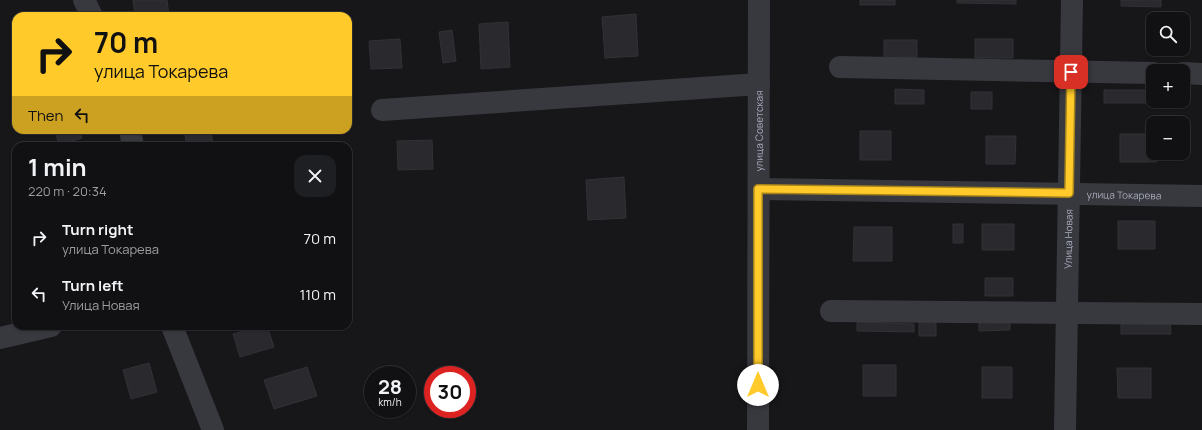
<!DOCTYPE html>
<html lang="en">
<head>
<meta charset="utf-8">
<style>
  :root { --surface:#111114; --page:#1e1f22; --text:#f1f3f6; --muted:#9c9da0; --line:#303134 }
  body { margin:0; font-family:Manrope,sans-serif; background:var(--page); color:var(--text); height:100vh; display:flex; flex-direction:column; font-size:15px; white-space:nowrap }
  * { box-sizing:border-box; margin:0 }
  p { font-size:13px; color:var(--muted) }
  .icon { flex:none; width:22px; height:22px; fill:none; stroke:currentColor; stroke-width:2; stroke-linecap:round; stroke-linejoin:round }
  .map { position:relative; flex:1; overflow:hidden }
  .sheet { position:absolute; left:12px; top:142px; width:340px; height:188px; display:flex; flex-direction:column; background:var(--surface); border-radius:12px; box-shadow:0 1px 3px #0004,0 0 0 1px var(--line) }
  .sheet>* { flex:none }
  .guide { position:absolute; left:12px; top:12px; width:340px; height:122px; border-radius:12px; box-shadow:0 1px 3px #0004,0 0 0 1px var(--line); background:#ffca2a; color:#111; overflow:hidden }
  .buttons { position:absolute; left:1146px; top:12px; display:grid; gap:8px }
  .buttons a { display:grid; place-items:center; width:44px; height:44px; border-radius:8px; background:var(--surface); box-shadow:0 1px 3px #0004,0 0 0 1px var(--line); font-size:20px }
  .speed { position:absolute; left:364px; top:366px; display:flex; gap:8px; font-size:20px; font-weight:700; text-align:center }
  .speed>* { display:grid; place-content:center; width:52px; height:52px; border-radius:50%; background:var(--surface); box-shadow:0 1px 3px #0004,0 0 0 1px var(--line); line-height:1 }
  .speed small { font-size:10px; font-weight:400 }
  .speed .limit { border:6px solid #d22; background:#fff; color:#111 }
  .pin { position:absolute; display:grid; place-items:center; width:34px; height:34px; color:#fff; margin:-17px; border-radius:8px; box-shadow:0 2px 6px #0006 }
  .me { position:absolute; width:44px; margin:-22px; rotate:0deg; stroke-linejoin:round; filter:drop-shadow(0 0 3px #0008) }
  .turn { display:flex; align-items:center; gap:14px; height:84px; padding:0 16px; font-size:18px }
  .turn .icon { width:52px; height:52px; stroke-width:2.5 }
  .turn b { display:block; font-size:28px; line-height:34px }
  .then { display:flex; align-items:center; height:38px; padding:0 16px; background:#0003; gap:8px; font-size:15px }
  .round { display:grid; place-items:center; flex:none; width:42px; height:42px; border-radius:12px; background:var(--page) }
  .summary { display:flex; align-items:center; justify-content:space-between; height:68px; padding:0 16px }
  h1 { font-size:24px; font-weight:700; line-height:30px }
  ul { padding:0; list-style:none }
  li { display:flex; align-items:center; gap:12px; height:56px; padding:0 16px }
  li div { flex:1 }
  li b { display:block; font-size:15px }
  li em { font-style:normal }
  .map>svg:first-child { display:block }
</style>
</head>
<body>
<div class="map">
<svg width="1202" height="430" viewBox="0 0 1202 430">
  <rect width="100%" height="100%" fill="#17171a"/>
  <!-- building -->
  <path fill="#2a2a2e" stroke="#313136" d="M 133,0 L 167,0 L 169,16 L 135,16 Z
    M 860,0 L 895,0 L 895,5 L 860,5 Z
    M 957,0 L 1016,0 L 1016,4 L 957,3 Z
    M 1121,0 L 1161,0 L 1161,7 L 1121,6 Z
    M 636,14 L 638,56 L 605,58 L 602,17 Z
    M 508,22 L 510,67 L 481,69 L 479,24 Z
    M 452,30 L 456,61 L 443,63 L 439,32 Z
    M 400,39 L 402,68 L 371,69 L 369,41 Z
    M 975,39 L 1013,39 L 1013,58 L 975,58 Z
    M 884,40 L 917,40 L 917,58 L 884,58 Z
    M 895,89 L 924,90 L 924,104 L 895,104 Z
    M 1104,90 L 1153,90 L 1153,101 L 1181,101 L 1181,103 L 1104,103 Z
    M 971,92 L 992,92 L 992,109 L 971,109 Z
    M 55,130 L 80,130 L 82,138 L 59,145 Z
    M 206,130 L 210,130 L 214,146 L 187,146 L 185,135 Z
    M 860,131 L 891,131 L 891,160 L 860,160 Z
    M 1120,134 L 1153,134 L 1153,153 L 1157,153 L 1157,162 L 1120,162 Z
    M 986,136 L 1016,136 L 1015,164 L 986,164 Z
    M 432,140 L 433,169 L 398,170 L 397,141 Z
    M 624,177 L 626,218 L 588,220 L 586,180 Z
    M 1118,221 L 1155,221 L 1155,249 L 1118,249 Z
    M 953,224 L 963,224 L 963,243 L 953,243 Z
    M 982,224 L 1014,224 L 1014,250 L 982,250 Z
    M 854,227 L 892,227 L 892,261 L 853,261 Z
    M 985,278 L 1013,278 L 1013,296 L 985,296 Z
    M 1121,320 L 1170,320 L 1171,334 L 1121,334 Z
    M 919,321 L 936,321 L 936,336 L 919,336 Z
    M 979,321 L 1010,321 L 1010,330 L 979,331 Z
    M 857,322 L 914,324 L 914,332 L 857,331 Z
    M 259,326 L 267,326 L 274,347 L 240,357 L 233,334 Z
    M 149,363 L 157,392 L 131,399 L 123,370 Z
    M 863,365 L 896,365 L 896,396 L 863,396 Z
    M 307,367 L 317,396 L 274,409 L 264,380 Z
    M 982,367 L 1012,367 L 1012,398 L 982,398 Z
    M 1117,368 L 1151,368 L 1151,398 L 1118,398 Z"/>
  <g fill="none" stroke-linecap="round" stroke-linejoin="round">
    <!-- minor -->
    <g stroke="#38383f" stroke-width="22">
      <path d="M 84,0 L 92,16"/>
      <path d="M 840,67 L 1153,73"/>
      <path d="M 1183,73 L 1202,74"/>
      <path d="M 382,110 L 759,84"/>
      <path d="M 130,130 L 133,146"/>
      <path id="s1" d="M 759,189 L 1202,196"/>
      <path d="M 831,311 L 1202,314"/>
      <path d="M 172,326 L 213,430"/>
      <path d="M 0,338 L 51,326"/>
      <path id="s2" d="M 758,430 L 759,0"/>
      <path id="s3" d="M 1065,430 L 1072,0"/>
    </g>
  </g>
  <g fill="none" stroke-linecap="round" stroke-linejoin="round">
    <defs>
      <path id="route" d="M 758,385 L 758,189 L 1069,193 L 1071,72"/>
    </defs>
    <!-- route casing -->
    <use href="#route" stroke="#a6831b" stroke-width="10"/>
    <!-- route -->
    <use href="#route" stroke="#ffca2a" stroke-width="7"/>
  </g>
  <g text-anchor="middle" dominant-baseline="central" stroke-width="4" stroke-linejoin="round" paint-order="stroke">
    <!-- street labels -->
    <g font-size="10" fill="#a8acbb" stroke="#121215">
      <text stroke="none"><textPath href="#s2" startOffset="299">улица Советская</textPath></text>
      <text stroke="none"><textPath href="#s1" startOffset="365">улица Токарева</textPath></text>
      <text stroke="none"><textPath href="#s3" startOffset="191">Улица Новая</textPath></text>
    </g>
  </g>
</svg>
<div class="buttons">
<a><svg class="icon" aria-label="search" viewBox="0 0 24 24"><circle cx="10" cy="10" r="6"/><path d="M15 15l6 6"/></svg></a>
<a>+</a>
<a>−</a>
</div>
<div class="speed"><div>28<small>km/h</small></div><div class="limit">30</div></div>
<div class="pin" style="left:1071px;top:72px;background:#d93025"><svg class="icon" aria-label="arrive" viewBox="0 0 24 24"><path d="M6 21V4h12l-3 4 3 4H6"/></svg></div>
<svg class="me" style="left:758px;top:385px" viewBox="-20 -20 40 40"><circle r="19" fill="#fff"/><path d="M0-13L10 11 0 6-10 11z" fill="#ffca2a"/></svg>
<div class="guide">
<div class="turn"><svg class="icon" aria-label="right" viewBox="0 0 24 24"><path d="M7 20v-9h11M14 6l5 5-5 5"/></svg><div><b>70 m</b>улица Токарева</div></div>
<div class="then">Then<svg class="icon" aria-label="left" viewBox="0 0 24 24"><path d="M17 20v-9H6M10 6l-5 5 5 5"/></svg></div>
</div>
<section class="sheet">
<div class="summary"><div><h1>1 min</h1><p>220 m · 20:34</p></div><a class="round"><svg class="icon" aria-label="close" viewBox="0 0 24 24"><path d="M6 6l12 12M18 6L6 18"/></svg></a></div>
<ul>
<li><svg class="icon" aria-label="right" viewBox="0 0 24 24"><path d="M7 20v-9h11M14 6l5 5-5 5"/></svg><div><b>Turn right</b><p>улица Токарева</p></div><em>70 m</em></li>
<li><svg class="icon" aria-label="left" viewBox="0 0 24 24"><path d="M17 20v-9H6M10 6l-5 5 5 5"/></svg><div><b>Turn left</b><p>Улица Новая</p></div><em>110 m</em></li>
</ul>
</section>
</div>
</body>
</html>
